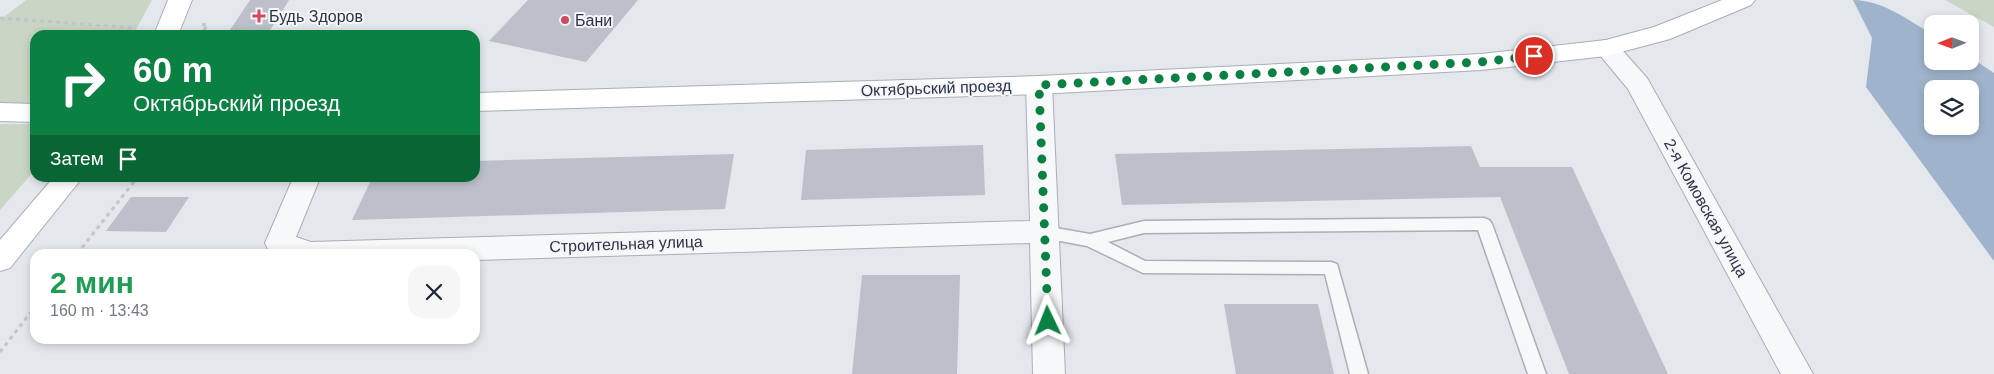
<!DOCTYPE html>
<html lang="ru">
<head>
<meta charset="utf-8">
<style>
  :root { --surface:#fff; --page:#f6f6f7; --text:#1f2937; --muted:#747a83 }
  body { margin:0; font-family:Helvetica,sans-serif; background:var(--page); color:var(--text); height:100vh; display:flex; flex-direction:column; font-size:19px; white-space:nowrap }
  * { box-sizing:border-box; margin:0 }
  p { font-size:16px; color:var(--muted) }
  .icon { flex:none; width:28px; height:28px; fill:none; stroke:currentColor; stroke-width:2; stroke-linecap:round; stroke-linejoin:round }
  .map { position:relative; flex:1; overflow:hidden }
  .panel { position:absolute; left:30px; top:249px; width:450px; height:95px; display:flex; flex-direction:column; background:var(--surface); border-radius:15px; box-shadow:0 2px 8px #0003 }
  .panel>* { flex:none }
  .hud { position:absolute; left:30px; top:30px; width:450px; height:152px; border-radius:15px; box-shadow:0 2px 8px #0003; background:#0b8043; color:#fff; overflow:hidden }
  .needle { width:32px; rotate:269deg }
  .tools { position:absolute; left:1924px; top:15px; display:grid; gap:10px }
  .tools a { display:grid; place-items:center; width:55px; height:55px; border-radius:10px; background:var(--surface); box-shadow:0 2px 8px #0003; font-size:25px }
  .pin { position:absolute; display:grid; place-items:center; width:42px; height:42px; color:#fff; margin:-21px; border:2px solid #fff; border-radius:50%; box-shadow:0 1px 5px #0007 }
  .me { position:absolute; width:55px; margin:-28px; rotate:358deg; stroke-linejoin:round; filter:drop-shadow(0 0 4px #0008) }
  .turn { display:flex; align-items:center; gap:18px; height:105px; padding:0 20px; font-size:22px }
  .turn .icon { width:65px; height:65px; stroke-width:2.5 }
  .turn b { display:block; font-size:35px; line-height:42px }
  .then { display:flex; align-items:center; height:48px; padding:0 20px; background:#0003; gap:10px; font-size:19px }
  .round { display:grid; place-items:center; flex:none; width:52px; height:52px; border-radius:15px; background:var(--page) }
  .head { display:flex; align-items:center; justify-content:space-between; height:85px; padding:0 20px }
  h1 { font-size:30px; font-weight:600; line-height:38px; color:#1e9e55 }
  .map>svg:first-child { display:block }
</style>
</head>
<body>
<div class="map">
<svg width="1994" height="374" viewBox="0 0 1994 374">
  <rect width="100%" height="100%" fill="#e4e7ec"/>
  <!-- green -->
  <path fill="#c9d6c5" d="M 26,0 L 152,0 L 133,35 L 35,35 L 35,107 L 0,105 L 0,20 Z
    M 1945,0 L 1994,0 L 1994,27 Z
    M 0,124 L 35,124 L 35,170 L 0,210 Z"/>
  <!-- water -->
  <path fill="#9fb4cc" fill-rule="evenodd" d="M 1853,0 C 1882,0 1908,20 1932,34 L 1932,61 L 1970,61 L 1970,57 L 1994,73 L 1994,261 L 1866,87 L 1872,38 ZM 1932,89 L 1970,89 L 1970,126 L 1932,126 Z"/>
  <!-- building -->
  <path fill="#bbc0ca" d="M 250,0 L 289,0 L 269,32 L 228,33 Z
    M 528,0 L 638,0 L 586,62 L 489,41 Z
    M 983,145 L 985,195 L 801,200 L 806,150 Z
    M 1471,146 L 1480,167 L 1572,167 L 1668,374 L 1569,374 L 1500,197 L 1122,205 L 1115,154 Z
    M 734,154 L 725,209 L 352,220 L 372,178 L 475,178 L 475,161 Z
    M 131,197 L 189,197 L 166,232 L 106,231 Z
    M 862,275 L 960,275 L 957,374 L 852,374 Z
    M 1224,304 L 1318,304 L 1334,374 L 1236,374 Z"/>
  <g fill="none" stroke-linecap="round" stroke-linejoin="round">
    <defs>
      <path id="lane" d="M 1484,218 L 1489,220 L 1492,224 L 1546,374 L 1528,374 L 1478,230 L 1144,233 L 1108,242 L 1145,261 L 1331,262 L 1337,264 L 1368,374 L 1350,374 L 1325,274 L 1143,273 L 1087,246 L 1044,238 L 1039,236 L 1036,232 L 1039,228 L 1044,226 L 1090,234 L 1144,221 Z"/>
      <path id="street" d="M 1606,40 L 1615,42 L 1647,78 L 1813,374 L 1781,374 L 1628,89 L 1594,48 L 1597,42 Z
        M 1039,76 L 1048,79 L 1052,85 L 1065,374 L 1033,374 L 1030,243 L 475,260 L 475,254 L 278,254 L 269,251 L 265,243 L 293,178 L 320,178 L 296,237 L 311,242 L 1030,221 L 1026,85 L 1030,79 Z"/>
      <path id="secondary" d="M 168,0 L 192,0 L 178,35 L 154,35 Z
        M 1722,0 L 1755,0 L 1751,5 L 1670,39 L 1606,56 L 1481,70 L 1039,94 L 475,111 L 475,93 L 1039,76 L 1481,54 L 1606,40 L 1654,27 Z
        M 0,103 L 35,104 L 35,122 L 0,121 Z
        M 53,178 L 82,178 L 10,268 L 0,271 L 0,240 Z"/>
    </defs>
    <!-- lane casing -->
    <use href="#lane" stroke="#a9aeb7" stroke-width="3"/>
    <!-- street casing -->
    <use href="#street" stroke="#a9aeb7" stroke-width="2"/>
    <!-- secondary casing -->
    <use href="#secondary" stroke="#a9aeb7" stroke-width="2"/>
    <!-- path -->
    <path stroke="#c2c5cb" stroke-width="3" stroke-dasharray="4 4" stroke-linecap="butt" d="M 0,18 L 136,28
      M 202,25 L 207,24 L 202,35
      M 77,254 L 137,178
      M 0,352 L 35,307"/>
    <!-- lane -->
    <use href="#lane" fill="#f7f8fa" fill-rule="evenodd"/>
    <!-- street -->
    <use href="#street" fill="#f7f8fa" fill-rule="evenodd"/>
    <!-- secondary -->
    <use href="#secondary" fill="#fff" fill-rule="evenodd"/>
  </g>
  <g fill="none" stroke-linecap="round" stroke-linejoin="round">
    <!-- route -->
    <path stroke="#0b8043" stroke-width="9" stroke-dasharray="0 16.2" d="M 1048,321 L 1039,85 L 1480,62 L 1534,56"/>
  </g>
  <!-- markers -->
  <g fill="#d1495b" stroke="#f4f6f9" stroke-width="2">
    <path d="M256.5 8.5h5v5h5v5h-5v5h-5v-5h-5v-5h5z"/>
    <circle cx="565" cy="20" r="5"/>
  </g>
  <g text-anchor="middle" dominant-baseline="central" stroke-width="4" stroke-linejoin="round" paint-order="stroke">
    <!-- poi labels -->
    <g font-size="16" fill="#2b3445" stroke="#f4f6f9" text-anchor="start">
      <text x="269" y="16">Будь Здоров</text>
      <text x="575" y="20">Бани</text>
    </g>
    <!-- street labels -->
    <g font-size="16" fill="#2b3445" stroke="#f4f6f9">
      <text transform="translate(936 88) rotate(-2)">Октябрьский проезд</text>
      <text transform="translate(1706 208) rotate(61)">2-я Комовская улица</text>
      <text transform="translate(626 244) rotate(-2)">Строительная улица</text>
    </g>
  </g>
</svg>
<div class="tools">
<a><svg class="needle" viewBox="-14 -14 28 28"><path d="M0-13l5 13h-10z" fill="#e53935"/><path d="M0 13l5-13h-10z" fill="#747a83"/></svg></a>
<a><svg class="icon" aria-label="layers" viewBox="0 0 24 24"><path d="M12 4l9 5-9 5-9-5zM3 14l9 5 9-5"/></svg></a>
</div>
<div class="pin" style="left:1534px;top:56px;background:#d93025"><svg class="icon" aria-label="arrive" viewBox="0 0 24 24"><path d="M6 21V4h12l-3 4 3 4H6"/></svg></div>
<svg class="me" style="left:1048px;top:321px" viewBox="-20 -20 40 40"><path d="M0-17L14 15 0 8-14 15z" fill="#0b8043" stroke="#fff" stroke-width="4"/></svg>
<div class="hud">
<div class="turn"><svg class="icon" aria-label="right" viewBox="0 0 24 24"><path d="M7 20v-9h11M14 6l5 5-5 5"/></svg><div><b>60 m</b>Октябрьский проезд</div></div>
<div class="then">Затем<svg class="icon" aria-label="arrive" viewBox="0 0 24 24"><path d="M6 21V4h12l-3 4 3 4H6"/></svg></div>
</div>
<section class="panel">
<div class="head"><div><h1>2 мин</h1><p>160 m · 13:43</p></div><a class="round"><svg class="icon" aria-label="close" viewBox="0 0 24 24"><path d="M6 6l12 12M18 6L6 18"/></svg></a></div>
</section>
</div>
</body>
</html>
